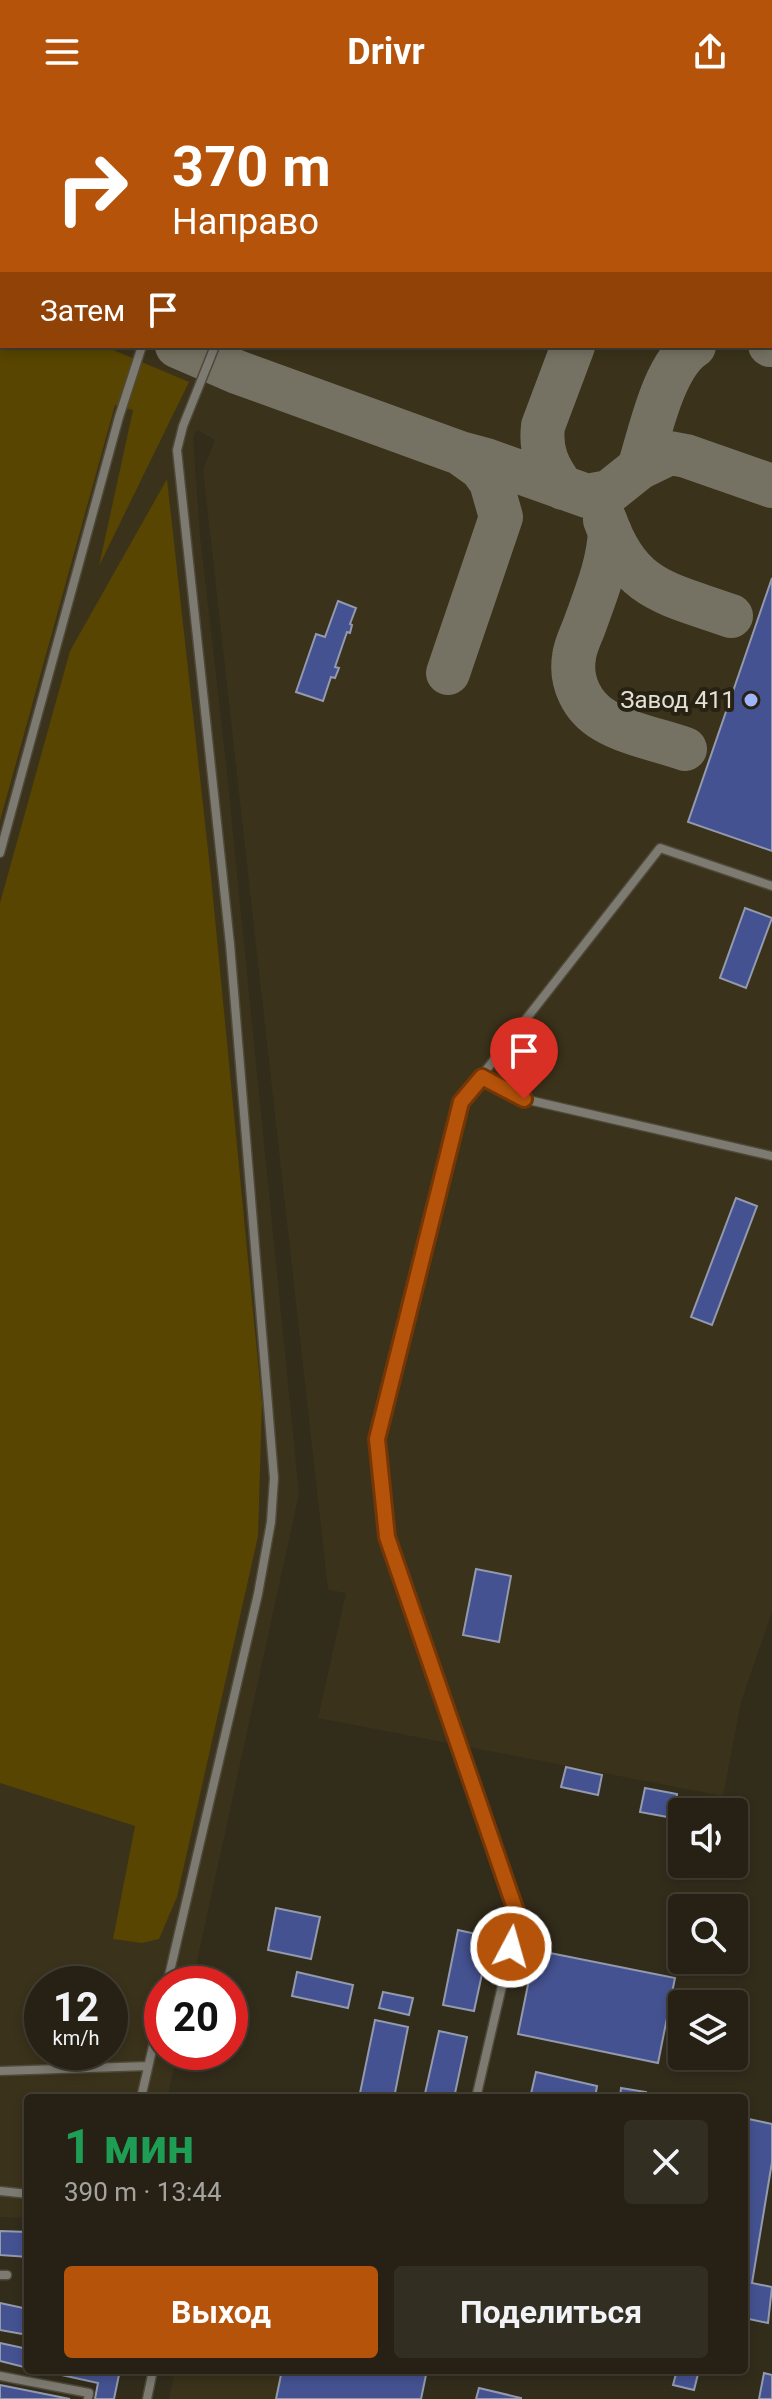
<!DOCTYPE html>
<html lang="ru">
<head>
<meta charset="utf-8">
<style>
  :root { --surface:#262114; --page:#322e22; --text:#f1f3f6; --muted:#a4a3a0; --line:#423e34; --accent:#b45309 }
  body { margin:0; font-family:Roboto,sans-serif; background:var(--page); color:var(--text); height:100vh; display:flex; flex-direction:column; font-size:30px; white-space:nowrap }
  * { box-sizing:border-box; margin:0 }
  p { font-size:26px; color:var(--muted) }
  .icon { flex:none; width:44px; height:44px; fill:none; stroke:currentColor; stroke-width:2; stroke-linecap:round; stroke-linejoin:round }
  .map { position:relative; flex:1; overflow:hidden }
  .details { position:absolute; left:24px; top:1990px; width:724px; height:280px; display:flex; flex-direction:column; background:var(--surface); border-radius:8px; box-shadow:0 4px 12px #0003,0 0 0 2px var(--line) }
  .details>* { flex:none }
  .top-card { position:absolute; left:0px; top:0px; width:772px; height:244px; box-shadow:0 4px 12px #0003,0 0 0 2px var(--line); background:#b45309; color:#fff; overflow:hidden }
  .controls { position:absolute; left:668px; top:1694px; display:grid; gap:16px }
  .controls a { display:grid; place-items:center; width:80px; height:80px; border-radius:8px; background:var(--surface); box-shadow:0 4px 12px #0003,0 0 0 2px var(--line); font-size:40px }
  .speed { position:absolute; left:24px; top:1862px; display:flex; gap:16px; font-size:40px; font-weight:700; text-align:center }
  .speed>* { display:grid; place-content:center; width:104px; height:104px; border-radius:50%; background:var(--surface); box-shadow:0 4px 12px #0003,0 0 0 2px var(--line); line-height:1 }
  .speed small { font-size:20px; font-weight:400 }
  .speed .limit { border:12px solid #d22; background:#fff; color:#111 }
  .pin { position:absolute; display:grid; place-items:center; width:68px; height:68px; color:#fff; margin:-82px -34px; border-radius:50% 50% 50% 0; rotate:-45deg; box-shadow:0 0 8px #0007 }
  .pin .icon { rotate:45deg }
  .me { position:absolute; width:88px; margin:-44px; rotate:6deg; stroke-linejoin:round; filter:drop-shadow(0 0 6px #0008) }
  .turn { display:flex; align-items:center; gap:28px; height:168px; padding:0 40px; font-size:36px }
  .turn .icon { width:104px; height:104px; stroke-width:2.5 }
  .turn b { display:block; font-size:56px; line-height:68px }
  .then { display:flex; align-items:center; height:76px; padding:0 40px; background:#0003; gap:16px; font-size:30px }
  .round { display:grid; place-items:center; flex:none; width:84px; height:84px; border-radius:8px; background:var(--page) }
  .headline { display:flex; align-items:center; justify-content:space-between; height:136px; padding:0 40px }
  h1 { font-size:48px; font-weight:700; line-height:60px; color:#1e9e55 }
  .primary-button { display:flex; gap:16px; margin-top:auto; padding:16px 40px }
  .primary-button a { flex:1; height:92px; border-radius:8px; background:var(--accent); color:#fff; font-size:32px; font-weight:700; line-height:92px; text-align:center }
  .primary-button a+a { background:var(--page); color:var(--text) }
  header { display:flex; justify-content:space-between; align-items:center; height:104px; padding:0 40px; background:var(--accent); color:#fff; font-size:36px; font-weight:700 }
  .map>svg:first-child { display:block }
</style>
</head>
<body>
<header><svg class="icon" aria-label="menu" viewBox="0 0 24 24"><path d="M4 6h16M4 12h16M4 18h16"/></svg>Drivr<svg class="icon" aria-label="share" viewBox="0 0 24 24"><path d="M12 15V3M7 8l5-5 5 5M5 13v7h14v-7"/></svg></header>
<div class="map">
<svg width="772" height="2295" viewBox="0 0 772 2295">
  <rect width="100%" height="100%" fill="#322c1b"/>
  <!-- built -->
  <path fill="#3a321a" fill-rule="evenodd" d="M 0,0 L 350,0 L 349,2 L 2,2 L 2,242 L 770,242 L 770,2 L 372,2 L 373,0 L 772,0 L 772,1508 L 741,1598 L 723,1692 L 318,1614 L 346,1489 L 328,1486 L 203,366 L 215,336 L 197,326 L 193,333 L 200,432 L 225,650 L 299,1390 L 192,1880 L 162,1880 L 162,1948 L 178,1948 L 167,1994 L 28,1994 L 28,2114 L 0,2113 ZM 42,1880 L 110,1880 L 110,1948 L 42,1948 Z
    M 175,2266 L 282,2266 L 276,2295 L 169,2295 Z"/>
  <!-- green -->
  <path fill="#584501" d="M 0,0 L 324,0 L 323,2 L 2,2 L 2,130 L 0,129 Z
    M 0,197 L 2,198 L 2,242 L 104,242 L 189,278 L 99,462 L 133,306 L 115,301 L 0,717 Z
    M 167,375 L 211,773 L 262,1300 L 258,1432 L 177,1793 L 159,1835 L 142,1839 L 113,1835 L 135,1722 L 0,1679 L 0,799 L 70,547 Z"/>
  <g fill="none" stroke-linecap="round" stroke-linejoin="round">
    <!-- taxiway -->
    <path stroke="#767263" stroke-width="44" d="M 0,167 L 2,168
      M 770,241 L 772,241
      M 177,242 L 237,268 L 460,349 L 486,356 L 587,392 L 609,388 L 639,364 L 670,349 L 686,352 L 772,382
      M 639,364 C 650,330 663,262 694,242
      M 563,384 C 548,364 540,347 543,322 L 573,242
      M 605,416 C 630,487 667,489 731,512
      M 610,428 C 608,462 595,492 584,523 C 580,533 575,543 574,553 C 570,578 582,603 604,616 C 627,630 659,636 685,645
      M 448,569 L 501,413 L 491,378 L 481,364 L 460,349"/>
  </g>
  <!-- building -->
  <path fill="#445291" stroke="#949aad" stroke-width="2" d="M 772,474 L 772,747 L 688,718 Z
    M 338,497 L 356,504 L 350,520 L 352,521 L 350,529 L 347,528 L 335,563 L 339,564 L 335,574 L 331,573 L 323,597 L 296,588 L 316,530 L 325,533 Z
    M 745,804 L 772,814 L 746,884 L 720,874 Z
    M 736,1094 L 757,1102 L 712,1221 L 691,1213 Z
    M 476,1465 L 511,1472 L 499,1538 L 463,1531 Z
    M 566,1663 L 602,1671 L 598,1691 L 561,1683 Z
    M 645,1684 L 677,1690 L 673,1714 L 640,1708 Z
    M 276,1804 L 320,1813 L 311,1855 L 268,1846 Z
    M 458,1826 L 490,1833 L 474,1907 L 443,1901 Z
    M 535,1846 L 675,1874 L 658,1959 L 518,1930 Z
    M 297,1868 L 353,1881 L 348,1904 L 292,1892 Z
    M 383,1888 L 413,1894 L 409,1911 L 379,1904 Z
    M 375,1916 L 408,1923 L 394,1994 L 359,1994 Z
    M 439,1927 L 467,1933 L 454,1994 L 424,1994 Z
    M 536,1968 L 597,1982 L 595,1994 L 530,1994 Z
    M 621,1984 L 646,1988 L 645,1994 L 620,1994 Z
    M 744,2014 L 772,2020 L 772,2058 L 752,2179 L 772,2183 L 768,2219 L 744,2214 Z
    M 0,2127 L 28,2128 L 28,2153 L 0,2151 Z
    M 0,2199 L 28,2205 L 28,2231 L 0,2226 Z
    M 0,2239 L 28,2245 L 28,2264 L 0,2257 Z
    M 39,2266 L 120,2266 L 114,2295 L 95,2295 L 98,2279 Z
    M 282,2266 L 404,2266 L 426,2271 L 421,2295 L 276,2295 Z
    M 677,2266 L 699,2266 L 694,2286 L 673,2281 Z
    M 764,2269 L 772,2271 L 772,2295 L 759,2295 Z
    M 0,2281 L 70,2295 L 0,2295 Z
    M 479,2284 L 521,2294 L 521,2295 L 476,2295 Z"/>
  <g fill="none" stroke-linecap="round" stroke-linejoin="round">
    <defs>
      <path id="lane" d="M 331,2 L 332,0
        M 0,749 L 119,313 L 142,242
        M 482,973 L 524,995 L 772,1052
        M 167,1880 L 258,1490 L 271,1418 L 274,1374 L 230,840 L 177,346 L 183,322 L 215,242
        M 0,1967 L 148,1962
        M 141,1994 L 162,1903
        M 476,1994 L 518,1813 L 387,1433 L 377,1335 L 461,998 L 660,744 L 772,782
        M 0,2087 L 28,2090
        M 0,2171 L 7,2171
        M 0,2272 L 89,2289 L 88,2295
        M 147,2295 L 153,2266"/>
    </defs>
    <!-- lane casing -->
    <use href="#lane" stroke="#4e4939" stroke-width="11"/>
    <!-- lane -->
    <use href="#lane" stroke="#7d7a71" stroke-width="8"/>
  </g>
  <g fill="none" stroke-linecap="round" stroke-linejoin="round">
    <defs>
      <path id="route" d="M 511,1843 L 518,1813 L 387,1433 L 377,1335 L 461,998 L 482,973 L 524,995"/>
    </defs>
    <!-- route casing -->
    <use href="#route" stroke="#753606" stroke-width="20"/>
    <!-- route -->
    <use href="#route" stroke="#b45309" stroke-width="14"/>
  </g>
  <!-- markers -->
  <circle fill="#a0b3fd" stroke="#282212" stroke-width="3" cx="751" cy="596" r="8"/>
  <g text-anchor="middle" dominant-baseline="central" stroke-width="8" stroke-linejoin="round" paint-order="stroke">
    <!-- poi labels -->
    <g font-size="24" fill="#e3e0d5" stroke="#282212" text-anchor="end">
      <text x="735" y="596">Завод 411</text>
    </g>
  </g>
</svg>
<div class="controls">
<a><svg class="icon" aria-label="sound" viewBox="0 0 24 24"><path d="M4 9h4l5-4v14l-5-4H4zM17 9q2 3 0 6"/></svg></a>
<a><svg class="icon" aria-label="search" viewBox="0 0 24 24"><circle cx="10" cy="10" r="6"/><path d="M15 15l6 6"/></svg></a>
<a><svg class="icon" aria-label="layers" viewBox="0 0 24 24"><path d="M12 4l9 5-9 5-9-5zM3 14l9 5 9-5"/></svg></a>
</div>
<div class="speed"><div>12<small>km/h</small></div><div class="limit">20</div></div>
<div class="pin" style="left:524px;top:995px;background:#d93025"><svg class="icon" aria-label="arrive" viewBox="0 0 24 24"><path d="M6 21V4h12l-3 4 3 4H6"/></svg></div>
<svg class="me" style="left:511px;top:1843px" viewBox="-20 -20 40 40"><circle r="17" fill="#b45309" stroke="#fff" stroke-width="3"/><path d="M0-11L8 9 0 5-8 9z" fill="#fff"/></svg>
<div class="top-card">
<div class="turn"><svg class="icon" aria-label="right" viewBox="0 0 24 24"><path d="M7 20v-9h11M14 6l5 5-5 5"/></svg><div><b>370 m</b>Направо</div></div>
<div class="then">Затем<svg class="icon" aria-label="arrive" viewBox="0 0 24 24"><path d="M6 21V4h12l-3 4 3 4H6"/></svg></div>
</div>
<section class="details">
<div class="headline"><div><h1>1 мин</h1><p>390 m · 13:44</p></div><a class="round"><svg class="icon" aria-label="close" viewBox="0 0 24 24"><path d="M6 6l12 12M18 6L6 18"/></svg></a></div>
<div class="primary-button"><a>Выход</a><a>Поделиться</a></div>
</section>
</div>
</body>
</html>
